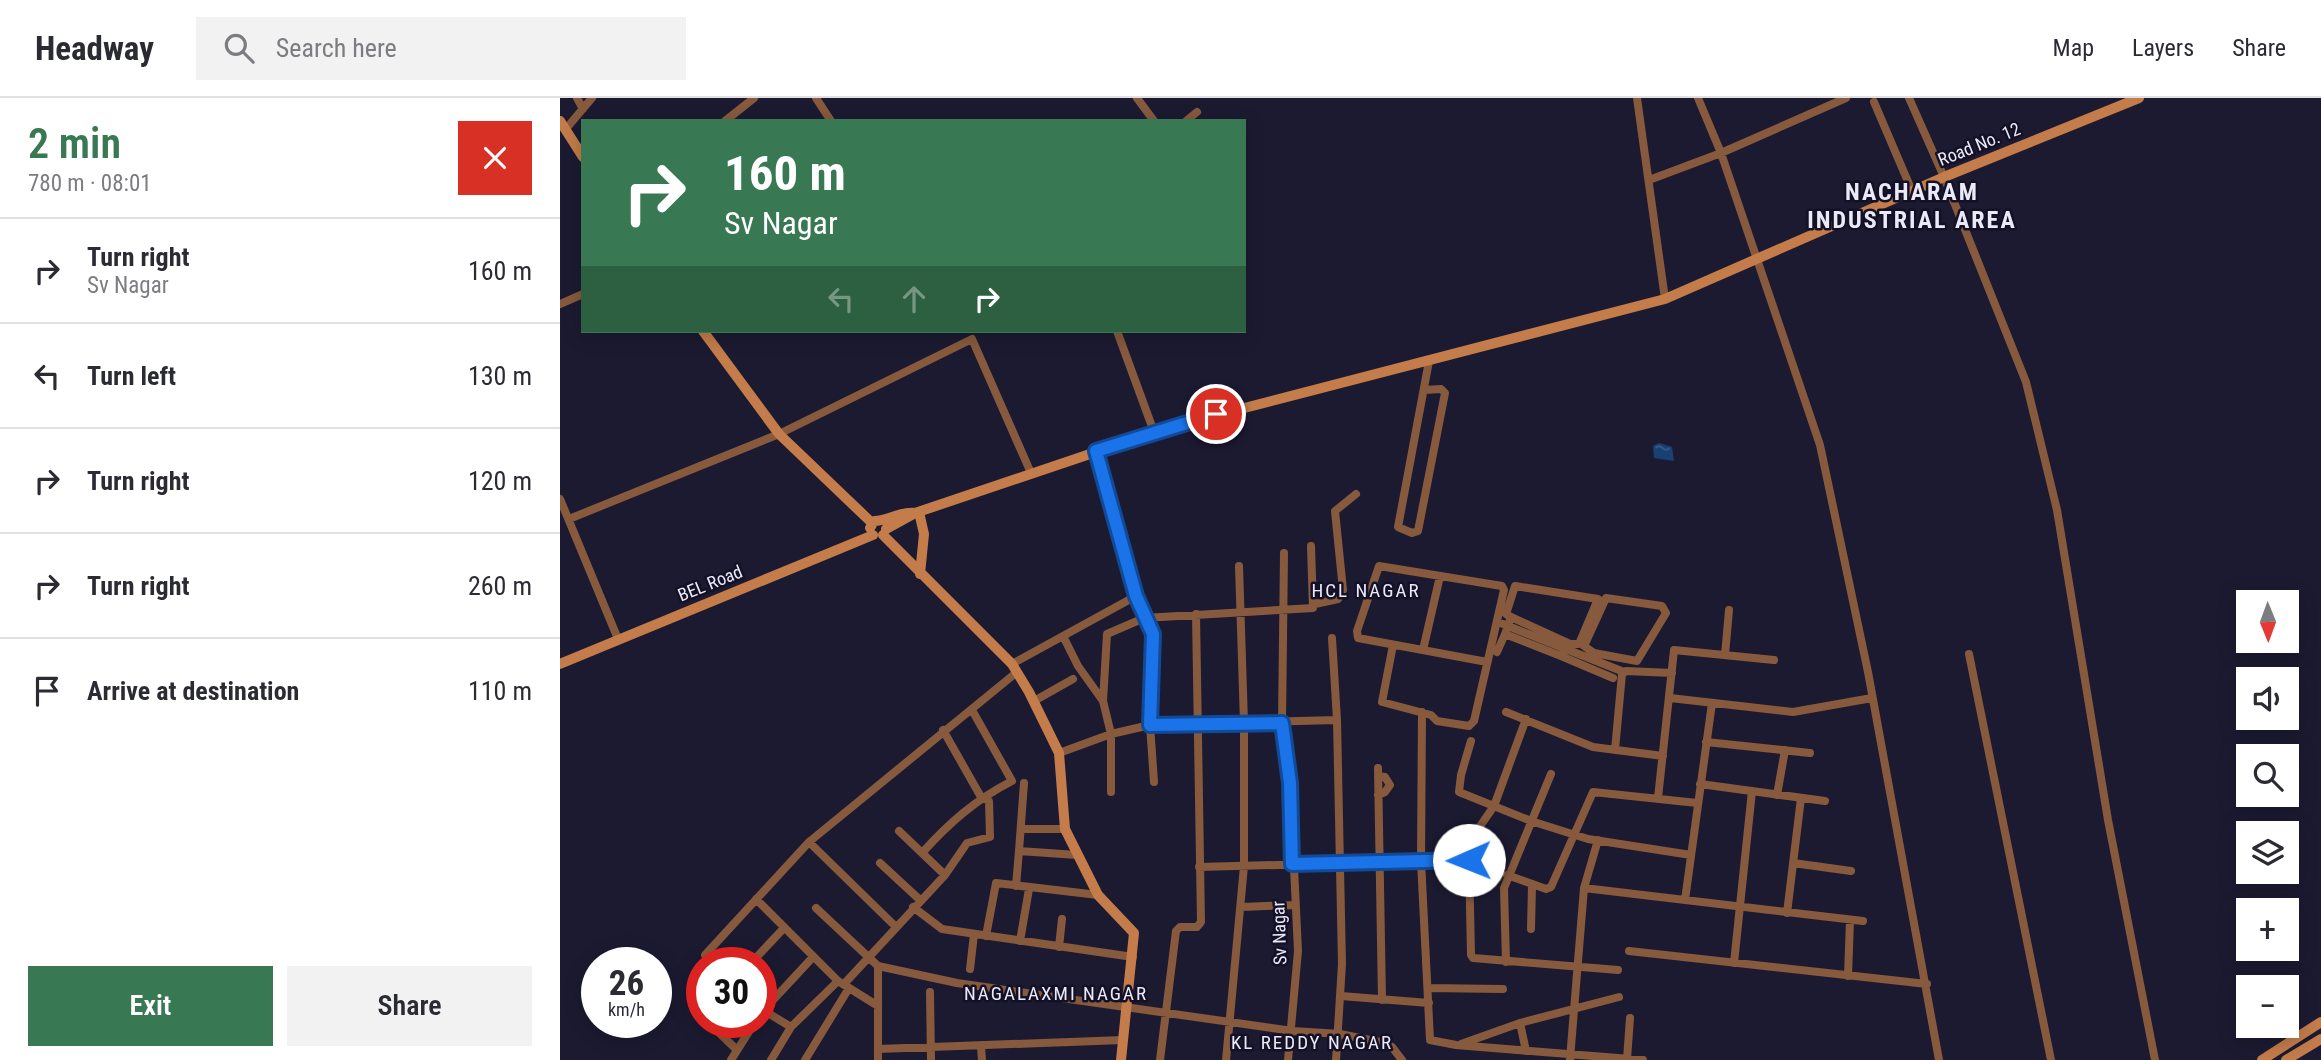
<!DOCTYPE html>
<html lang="en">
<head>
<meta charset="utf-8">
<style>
  :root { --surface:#fff; --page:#f2f2f3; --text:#2b2b33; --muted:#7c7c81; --line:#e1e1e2; --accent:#387852 }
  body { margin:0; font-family:"Roboto Condensed",sans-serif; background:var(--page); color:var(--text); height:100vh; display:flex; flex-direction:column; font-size:26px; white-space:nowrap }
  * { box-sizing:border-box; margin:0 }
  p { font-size:23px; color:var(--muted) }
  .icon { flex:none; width:38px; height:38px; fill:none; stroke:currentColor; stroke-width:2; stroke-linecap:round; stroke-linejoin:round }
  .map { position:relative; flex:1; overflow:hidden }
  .sheet { display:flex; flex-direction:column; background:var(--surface); width:560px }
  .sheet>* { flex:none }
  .guide { position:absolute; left:21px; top:21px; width:665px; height:214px; border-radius:0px; box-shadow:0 4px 18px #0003; background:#387852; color:#fff; overflow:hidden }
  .needle { width:46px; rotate:179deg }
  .tools { position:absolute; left:1676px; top:492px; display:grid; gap:14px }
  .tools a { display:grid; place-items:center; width:63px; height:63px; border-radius:0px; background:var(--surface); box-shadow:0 4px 18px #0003; font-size:35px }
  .speed { position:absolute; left:21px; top:849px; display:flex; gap:14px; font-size:35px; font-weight:700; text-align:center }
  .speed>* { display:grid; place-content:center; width:91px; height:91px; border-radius:50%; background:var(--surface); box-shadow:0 4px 18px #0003; line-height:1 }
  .speed small { font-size:18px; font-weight:400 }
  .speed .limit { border:10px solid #d22; background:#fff; color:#111 }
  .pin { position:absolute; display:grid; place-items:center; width:60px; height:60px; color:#fff; margin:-30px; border:4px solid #fff; border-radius:50%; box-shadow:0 2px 7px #0007 }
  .me { position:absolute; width:77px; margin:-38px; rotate:269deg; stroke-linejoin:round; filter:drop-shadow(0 0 5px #0008) }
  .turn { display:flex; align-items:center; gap:24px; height:147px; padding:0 28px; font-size:32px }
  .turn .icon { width:91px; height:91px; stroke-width:2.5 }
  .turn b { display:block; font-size:49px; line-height:60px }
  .lanes { display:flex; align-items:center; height:66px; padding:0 28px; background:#0003; justify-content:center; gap:35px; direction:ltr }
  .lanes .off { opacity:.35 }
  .round { display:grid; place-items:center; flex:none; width:74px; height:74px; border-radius:0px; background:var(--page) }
  .head { display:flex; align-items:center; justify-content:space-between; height:119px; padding:0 28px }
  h1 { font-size:42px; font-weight:600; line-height:52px; color:var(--accent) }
  .action { display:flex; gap:14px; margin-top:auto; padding:14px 28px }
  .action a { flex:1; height:80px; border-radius:0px; background:var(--accent); color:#fff; font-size:28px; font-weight:600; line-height:80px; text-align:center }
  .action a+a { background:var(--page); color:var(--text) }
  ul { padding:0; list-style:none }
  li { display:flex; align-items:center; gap:21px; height:105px; padding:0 28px; border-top:2px solid var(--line) }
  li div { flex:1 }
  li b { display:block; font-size:26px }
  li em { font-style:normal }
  header { display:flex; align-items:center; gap:42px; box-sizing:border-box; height:98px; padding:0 35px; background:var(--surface); border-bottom:2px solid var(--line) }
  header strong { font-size:33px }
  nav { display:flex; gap:38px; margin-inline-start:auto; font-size:24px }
  .search { width:490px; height:63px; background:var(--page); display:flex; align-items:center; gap:18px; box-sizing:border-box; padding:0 24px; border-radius:0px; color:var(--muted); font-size:26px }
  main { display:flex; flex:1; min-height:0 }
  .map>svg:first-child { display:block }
</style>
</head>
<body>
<header>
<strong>Headway</strong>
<div class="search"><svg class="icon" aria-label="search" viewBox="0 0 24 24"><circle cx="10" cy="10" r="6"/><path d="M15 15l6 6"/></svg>Search here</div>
<nav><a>Map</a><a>Layers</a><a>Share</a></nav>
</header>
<main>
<section class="sheet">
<div class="head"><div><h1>2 min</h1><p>780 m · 08:01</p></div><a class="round" style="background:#d93025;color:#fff"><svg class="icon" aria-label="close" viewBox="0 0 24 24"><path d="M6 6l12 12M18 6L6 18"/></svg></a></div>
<ul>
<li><svg class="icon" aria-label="right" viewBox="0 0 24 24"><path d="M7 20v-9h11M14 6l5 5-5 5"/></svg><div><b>Turn right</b><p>Sv Nagar</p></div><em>160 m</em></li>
<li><svg class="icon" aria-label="left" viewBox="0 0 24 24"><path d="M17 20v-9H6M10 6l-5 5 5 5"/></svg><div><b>Turn left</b></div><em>130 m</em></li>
<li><svg class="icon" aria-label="right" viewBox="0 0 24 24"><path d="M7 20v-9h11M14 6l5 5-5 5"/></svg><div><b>Turn right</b></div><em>120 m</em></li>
<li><svg class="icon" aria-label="right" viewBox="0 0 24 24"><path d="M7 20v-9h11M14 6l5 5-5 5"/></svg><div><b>Turn right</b></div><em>260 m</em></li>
<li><svg class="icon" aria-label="arrive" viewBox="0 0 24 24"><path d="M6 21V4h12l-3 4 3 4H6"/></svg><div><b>Arrive at destination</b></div><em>110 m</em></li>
</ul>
<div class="action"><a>Exit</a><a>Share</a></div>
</section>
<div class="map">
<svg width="1761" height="962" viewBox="0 0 1761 962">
  <defs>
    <pattern id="water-ripples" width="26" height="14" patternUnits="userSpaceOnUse" patternTransform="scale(1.75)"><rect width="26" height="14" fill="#184075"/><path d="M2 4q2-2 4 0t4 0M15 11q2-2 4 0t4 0" fill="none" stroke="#3a5c89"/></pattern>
  </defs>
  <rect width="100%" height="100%" fill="#1c1a31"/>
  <!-- water -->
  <path fill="url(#water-ripples)" d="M 1099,345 L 1112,349 L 1114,363 L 1094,360 L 1093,348 Z"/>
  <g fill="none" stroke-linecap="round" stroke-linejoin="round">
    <!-- street -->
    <path stroke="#875a3d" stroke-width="8" d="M 17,0 L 23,11
      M 256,0 L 271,23
      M 577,0 L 594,23
      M 1077,0 L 1105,201
      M 1138,0 L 1161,55 L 1260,347 L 1308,574 L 1379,962
      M 1349,0 L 1384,79 L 1466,284 L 1497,412 L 1548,722 L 1595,962
      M 1314,4 L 1352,93
      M 165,23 L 194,0
      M 626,23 L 637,14
      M 5,32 L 32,0
      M 1089,82 L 1161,55 L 1286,0
      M 0,206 L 23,196
      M 557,233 L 594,334
      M 864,292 L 881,291 L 885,295 L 858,433 L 852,435 L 838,429 L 869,263
      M 0,401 L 58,541
      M 9,421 L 219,336 L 412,241 L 471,375
      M 724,455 L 722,625 L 730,685 L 738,853 L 728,962
      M 576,498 L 593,536 L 590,627 L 594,684
      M 755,506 L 778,501 L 783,492 L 775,413 L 796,396
      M 951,519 L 946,516 L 955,488 L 1038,501 L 1019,546 L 1010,546
      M 943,526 L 1064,574
      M 503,538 L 518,568 L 543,603
      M 772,540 L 777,622 L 782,866 L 776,962
      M 833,547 L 822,604 L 871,617 L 877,623 L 909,628 L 914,623 L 944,492 L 942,488 L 819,468 L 797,533 L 798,540 L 927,564
      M 863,552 L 880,478
      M 937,554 L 945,536 L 1001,558 L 1010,546 L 951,519 L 945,536
      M 1409,556 L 1491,962
      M 1165,557 L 1169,512
      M 1001,558 L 1053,580
      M 1031,561 L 1034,555 L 1077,563 L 1106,515 L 1102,508 L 1046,500 L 1024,548 L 1034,555
      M 452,566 L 576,498 L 536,353
      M 1110,600 L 1233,614 L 1312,600
      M 474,603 L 513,581
      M 862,614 L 861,763 L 870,942 L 896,947 L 1083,962
      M 946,614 L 1033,649 L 1103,658
      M 966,621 L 934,708 L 914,737 L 909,762 L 911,857 L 913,860 L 1058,872
      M 911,643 L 901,677 L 899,694 L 971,723 L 1028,741 L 1131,757
      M 1146,644 L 1250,655
      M 1055,652 L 1062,576 L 1066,573 L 1112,575
      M 499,655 L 551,636 L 590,627 L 777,622
      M 818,670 L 822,902
      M 818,678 L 825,679 L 830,687 L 825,694 L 818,697
      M 464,685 L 459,753 L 517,757
      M 1140,686 L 1265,703
      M 551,694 L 551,636 L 543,603 L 547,536 L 584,520 L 753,510 L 751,448
      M 1217,697 L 1225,652
      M 1098,700 L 1114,552 L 1214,562
      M 466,731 L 505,731
      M 339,733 L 385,777
      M 249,744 L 336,829
      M 362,755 C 389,725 415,702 452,683 L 412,612
      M 320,765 L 360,802
      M 1233,765 L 1291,773
      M 639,769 L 909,762
      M 947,777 L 986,791 L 991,789 L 1033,694 L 1137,705
      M 456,788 L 459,753
      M 1024,790 L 1303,823
      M 196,801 L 278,883 L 318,908
      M 1125,802 L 1152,605
      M 353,809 L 382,831 L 573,859
      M 681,809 L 735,807
      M 256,810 L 318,868 L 397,885 L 733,933 L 780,936 L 825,945 L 832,949 L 842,962
      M 1227,815 L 1241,700
      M 971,831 L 972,787
      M 426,838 L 436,785 L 538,797
      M 460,843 L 469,791
      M 499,849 L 502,821
      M 1069,853 L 1367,886
      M 145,857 L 249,744 L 457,574
      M 192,864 L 224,830
      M 946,864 L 944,790 L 991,676
      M 1174,865 L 1192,693
      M 318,868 L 318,962
      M 410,871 L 414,836
      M 1288,878 L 1290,822
      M 284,886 L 385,777 L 407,745 L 430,739 L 429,703 L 421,699 L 383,632
      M 868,890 L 943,891
      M 370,894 L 371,962
      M 781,898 L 869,905
      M 203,912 L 231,929 L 211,962
      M 201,915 L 253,859
      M 148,924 L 177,952
      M 960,925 L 966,953
      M 231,929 L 278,883
      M 901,946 L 960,925 L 1059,899
      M 421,948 L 422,962
      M 318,951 L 563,942
      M 1010,961 L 1024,790 L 1038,742
      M 1067,961 L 1070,920
      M 171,962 L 195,924
      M 245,962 L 289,890
      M 600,962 L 616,833 L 620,829 L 637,829 L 641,824 L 636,516
      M 666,962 L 684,768 L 684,625 L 679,468"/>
    <!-- secondary -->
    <path stroke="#c37c4a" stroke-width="10" d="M 0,23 L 23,59
      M 143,233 L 219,336 L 312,425
      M 359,414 L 364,436 L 360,476
      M 310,430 L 314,423 C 329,423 340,413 355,415
      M 326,431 L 355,415 L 607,330 L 1105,201 L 1384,79 L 1579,0
      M 323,437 L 452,566 L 469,594 L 499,655 L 505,731 L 538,797 L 574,835 L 561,962
      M 0,566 L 313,437
      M 1702,962 L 1761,924
      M 1726,962 L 1761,941"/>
  </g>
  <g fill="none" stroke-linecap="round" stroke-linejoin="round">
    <defs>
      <path id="route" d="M 656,316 L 536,353 L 576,498 L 593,536 L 590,627 L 722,625 L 730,685 L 732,766 L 909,762"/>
    </defs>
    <!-- route casing -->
    <use href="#route" stroke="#114b97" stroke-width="18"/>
    <!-- route -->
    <use href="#route" stroke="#1a73e8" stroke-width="12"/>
  </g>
  <g text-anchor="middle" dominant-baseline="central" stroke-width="5" stroke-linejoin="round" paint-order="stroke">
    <!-- street labels -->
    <g font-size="18" fill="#e9e9f9" stroke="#141126">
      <text transform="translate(1419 46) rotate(-22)">Road No. 12</text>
      <text transform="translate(150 485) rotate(-22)">BEL Road</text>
      <text transform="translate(719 835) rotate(-92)">Sv Nagar</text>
    </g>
    <!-- neighbourhood labels -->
    <g font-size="19" letter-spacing="2" fill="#e9e9f9" stroke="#141126">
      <text x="806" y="492">HCL NAGAR</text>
      <text x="496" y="895">NAGALAXMI NAGAR</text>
      <text x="752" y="944">KL REDDY NAGAR</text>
    </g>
    <!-- district labels -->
    <g font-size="24" font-weight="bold" letter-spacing="2" fill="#e9e9f9" stroke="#141126">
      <text x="1352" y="94">NACHARAM<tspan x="1352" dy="28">INDUSTRIAL AREA</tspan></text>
    </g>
  </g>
</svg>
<div class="tools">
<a><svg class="needle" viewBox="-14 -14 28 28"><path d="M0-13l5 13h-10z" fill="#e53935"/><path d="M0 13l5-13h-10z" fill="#7c7c81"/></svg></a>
<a><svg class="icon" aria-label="sound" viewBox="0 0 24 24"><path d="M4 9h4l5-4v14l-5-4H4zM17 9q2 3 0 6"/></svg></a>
<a><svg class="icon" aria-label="search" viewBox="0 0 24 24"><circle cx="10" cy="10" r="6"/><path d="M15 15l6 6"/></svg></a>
<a><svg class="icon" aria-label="layers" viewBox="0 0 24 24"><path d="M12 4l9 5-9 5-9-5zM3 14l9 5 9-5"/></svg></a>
<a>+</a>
<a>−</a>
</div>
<div class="speed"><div>26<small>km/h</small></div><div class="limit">30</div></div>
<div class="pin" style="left:656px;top:316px;background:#d93025"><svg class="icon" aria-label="arrive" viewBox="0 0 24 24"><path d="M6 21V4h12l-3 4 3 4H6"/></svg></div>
<svg class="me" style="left:909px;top:762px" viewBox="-20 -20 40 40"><circle r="19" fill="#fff"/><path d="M0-13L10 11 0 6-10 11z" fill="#1a73e8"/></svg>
<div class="guide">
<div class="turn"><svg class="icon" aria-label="right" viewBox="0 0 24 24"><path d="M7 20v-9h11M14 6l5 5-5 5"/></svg><div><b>160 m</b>Sv Nagar</div></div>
<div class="lanes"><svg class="icon off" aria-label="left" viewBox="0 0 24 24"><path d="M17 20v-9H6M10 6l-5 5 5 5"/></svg><svg class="icon off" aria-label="ahead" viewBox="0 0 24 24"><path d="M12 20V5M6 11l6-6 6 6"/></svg><svg class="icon" aria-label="right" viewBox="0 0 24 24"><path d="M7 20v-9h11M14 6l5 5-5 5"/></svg></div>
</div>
</div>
</main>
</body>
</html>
